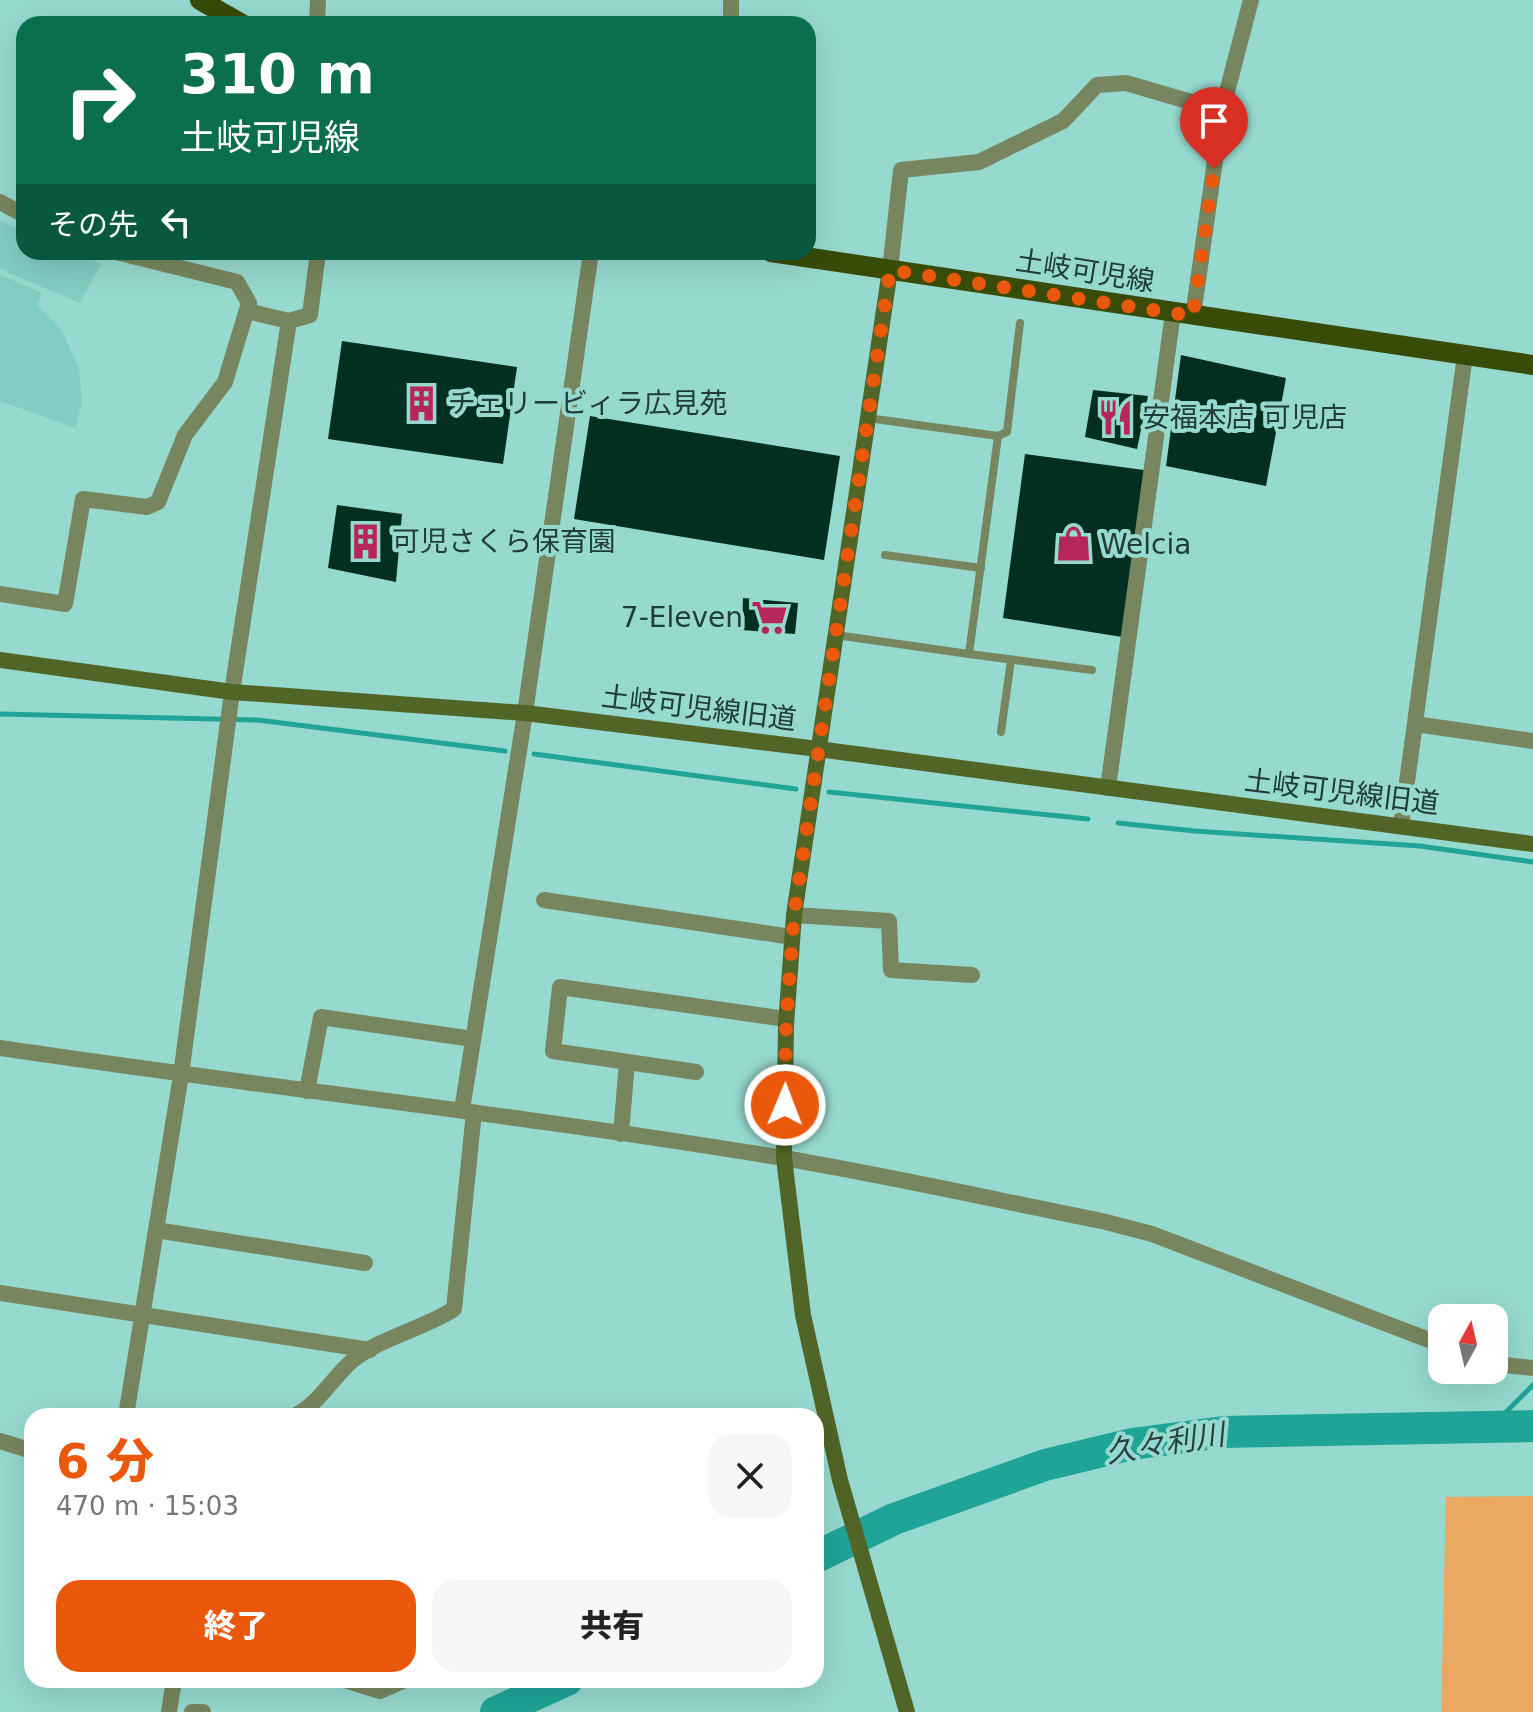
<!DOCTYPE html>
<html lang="ja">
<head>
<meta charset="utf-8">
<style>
  :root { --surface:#fff; --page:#f6f6f6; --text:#222; --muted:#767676; --accent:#ea580c }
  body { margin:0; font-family:"DejaVu Sans","Noto Sans JP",sans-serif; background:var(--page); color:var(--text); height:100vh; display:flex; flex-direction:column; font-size:30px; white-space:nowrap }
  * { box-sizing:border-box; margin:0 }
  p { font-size:26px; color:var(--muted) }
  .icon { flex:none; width:44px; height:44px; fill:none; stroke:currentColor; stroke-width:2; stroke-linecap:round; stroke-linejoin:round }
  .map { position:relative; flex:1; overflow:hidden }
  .panel { position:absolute; left:24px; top:1408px; width:800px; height:280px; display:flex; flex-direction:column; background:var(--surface); border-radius:24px; box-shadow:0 8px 32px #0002 }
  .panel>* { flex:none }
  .banner { position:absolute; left:16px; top:16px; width:800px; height:244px; border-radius:24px; box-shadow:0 8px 32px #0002; background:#0b6e4f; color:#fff; overflow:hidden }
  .needle { width:52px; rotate:8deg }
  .tools { position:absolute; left:1428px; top:1304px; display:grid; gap:16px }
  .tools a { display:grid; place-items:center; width:80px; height:80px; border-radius:16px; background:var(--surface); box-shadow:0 8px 32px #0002; font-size:40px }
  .pin { position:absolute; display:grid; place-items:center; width:68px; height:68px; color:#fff; margin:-82px -34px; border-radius:50% 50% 50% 0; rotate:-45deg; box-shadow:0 0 8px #0007 }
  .pin .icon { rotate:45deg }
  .me { position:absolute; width:88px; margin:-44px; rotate:1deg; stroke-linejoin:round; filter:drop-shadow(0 0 6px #0008) }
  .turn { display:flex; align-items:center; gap:28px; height:168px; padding:0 32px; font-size:36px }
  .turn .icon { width:104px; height:104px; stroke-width:2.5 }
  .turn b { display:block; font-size:56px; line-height:68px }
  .then { display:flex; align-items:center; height:76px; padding:0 32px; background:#0003; gap:16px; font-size:30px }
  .round { display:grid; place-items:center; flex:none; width:84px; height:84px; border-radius:24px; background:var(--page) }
  .summary { display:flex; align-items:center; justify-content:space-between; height:136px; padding:0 32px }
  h1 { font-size:48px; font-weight:800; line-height:60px; color:var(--accent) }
  .action { display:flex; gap:16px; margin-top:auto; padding:16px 32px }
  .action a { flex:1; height:92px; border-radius:24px; background:var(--accent); color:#fff; font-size:32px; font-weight:800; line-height:92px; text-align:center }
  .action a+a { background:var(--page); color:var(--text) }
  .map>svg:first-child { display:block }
</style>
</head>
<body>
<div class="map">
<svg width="1533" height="1712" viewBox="0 0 1533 1712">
  <rect width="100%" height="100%" fill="#96d9cf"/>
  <!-- built -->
  <path fill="#82cdc3" d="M 0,221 L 24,231 L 24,252 L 74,252 L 101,264 L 80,303 L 0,269 Z
    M 0,275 L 42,293 L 37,305 L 61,329 L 79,368 L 82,402 L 76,428 L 0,401 Z"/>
  <!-- green -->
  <path fill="#eba863" d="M 1533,1496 L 1533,1712 L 1441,1712 L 1446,1497 Z"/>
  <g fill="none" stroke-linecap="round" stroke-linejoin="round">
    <!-- stream -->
    <path stroke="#20a497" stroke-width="5" d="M 0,714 L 258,720 L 505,751
      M 534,754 L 796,789
      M 829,792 L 1088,819
      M 1118,823 L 1195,831 L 1420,846 L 1533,862
      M 1492,1426 L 1533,1385"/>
    <!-- river -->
    <path stroke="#20a497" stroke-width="32" d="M 816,1557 L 894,1519 L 1045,1465 L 1132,1444 L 1223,1432 L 1533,1426
      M 496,1712 L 567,1680"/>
  </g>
  <!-- building -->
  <path fill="#022f20" d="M 342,341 L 517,367 L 503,464 L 328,439 Z
    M 1181,355 L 1286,378 L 1266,486 L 1166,466 Z
    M 1093,390 L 1148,396 L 1137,449 L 1085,437 Z
    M 590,416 L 840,456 L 824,560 L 574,519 Z
    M 1025,454 L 1144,470 L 1122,637 L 1003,618 Z
    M 337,505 L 402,514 L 396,582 L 328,568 Z
    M 743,598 L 798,603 L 795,634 L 742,630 Z"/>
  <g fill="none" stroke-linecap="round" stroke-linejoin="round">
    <!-- lane -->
    <path stroke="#77865e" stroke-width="8" d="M 868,418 L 998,436 L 1007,432 L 1020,323
      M 885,555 L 981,568
      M 836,635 L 969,654 L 998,436
      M 969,654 L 1092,670
      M 1001,732 L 1011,660"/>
    <!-- street -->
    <path stroke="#77865e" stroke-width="16" d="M 731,0 L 731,24
      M 317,24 L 318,0
      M 0,202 L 24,215
      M 890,270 L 901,170 L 979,162 L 1063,121 L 1097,85 L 1126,83 L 1222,111
      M 247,311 L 289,321
      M 1193,316 L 1222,111 L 1251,0
      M 0,594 L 65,604 L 83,499 L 147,507 L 158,502 L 185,435 L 225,382 L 249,303 L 237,282 L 116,252
      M 1415,724 L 1533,741
      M 1108,788 L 1173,313
      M 1401,826 L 1465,355
      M 544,900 L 792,937
      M 794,915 L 889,921 L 891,970 L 972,975
      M 0,1048 C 261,1087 523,1115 783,1158 C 890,1176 996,1200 1102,1221 L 1152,1234 L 1442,1345
      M 696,1072 L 553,1051 L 560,987 L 786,1019
      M 307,1091 L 321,1017 L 473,1039
      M 462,1110 L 525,713 L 591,252
      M 621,1134 L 627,1062
      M 156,1230 L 365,1263
      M 0,1293 L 370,1350
      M 1494,1364 L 1533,1368
      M 126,1416 L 181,1075 L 232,692 L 289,321 L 310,315 L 318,252
      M 294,1416 C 318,1405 333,1377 353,1360 C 382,1337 423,1329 454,1309 L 474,1112
      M 0,1441 L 32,1451
      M 345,1680 L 380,1691 L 405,1680
      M 169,1712 L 174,1680
      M 192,1712 L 203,1712"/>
    <!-- secondary -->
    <path stroke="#506526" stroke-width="16" d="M 890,270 L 794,915 L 786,1025 L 784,1158 L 803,1315 L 840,1480 L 907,1712
      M 0,660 L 232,692 L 525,713 L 818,749 L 1533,844"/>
    <!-- primary -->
    <path stroke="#384b07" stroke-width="20" d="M 200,0 L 242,24
      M 771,252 L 1533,365"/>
  </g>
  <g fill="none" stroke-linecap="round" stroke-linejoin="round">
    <!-- route -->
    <path stroke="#ea580c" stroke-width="14" stroke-dasharray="0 25.2" d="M 785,1105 L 786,1025 L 794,915 L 890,270 L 1193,316 L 1214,169"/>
  </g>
  <!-- icons -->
  <defs>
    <symbol id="building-bare" viewBox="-9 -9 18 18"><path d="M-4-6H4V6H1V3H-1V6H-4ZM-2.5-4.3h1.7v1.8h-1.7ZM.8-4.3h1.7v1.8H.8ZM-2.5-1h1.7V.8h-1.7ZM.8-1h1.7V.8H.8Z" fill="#b5275a" stroke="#96d9cf" stroke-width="2.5" paint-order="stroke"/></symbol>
    <symbol id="restaurant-bare" viewBox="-9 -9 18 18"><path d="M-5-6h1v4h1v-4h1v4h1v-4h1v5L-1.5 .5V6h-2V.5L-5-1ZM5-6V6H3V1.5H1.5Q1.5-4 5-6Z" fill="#b5275a" stroke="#96d9cf" stroke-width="2.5" paint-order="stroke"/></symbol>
    <symbol id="shop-bare" viewBox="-9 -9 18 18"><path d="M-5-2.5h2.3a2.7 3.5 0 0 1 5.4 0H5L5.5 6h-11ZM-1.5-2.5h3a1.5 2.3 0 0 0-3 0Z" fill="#b5275a" stroke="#96d9cf" stroke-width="2.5" paint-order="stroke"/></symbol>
    <symbol id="supermarket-bare" viewBox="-9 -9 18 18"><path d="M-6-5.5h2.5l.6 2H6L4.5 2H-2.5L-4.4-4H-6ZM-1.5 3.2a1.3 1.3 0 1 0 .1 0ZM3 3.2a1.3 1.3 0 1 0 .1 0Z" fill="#b5275a" stroke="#96d9cf" stroke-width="2.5" paint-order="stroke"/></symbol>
  </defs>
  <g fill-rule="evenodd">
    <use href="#building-bare" x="396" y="378" width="51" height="51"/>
    <use href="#restaurant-bare" x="1090" y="392" width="51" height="51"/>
    <use href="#building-bare" x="340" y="516" width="51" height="51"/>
    <use href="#shop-bare" x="1048" y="518" width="51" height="51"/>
    <use href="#supermarket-bare" x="744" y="592" width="51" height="51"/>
  </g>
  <g text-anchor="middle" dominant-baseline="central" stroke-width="8" stroke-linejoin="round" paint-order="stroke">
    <!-- street labels -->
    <g font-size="28" fill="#213d39" stroke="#96d9cf">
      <text transform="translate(1085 271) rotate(9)">土岐可児線</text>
      <text transform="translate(699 708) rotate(7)">土岐可児線旧道</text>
      <text transform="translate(1342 792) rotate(7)">土岐可児線旧道</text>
    </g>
    <!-- poi labels -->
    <g font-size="28" fill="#213d39" stroke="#96d9cf" text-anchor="start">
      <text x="448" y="403">チェリービィラ広見苑</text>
      <text x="1142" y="417">安福本店 可児店</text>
      <text x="392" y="541">可児さくら保育園</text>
      <text x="1100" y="544">Welcia</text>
      <text x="743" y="617" text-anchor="end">7-Eleven</text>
    </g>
    <!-- water labels -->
    <g font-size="30" font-style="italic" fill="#26403d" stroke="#96d9cf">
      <text transform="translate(1165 1443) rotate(-9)">久々利川</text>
    </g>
  </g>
</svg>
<div class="tools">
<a><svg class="needle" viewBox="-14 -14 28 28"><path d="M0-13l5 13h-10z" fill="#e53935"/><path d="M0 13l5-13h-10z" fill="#767676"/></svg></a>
</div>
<div class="pin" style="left:1214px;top:169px;background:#d93025"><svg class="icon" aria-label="arrive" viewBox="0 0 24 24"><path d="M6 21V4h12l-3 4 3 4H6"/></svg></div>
<svg class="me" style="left:785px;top:1105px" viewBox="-20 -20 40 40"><circle r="17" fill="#ea580c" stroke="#fff" stroke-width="3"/><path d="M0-11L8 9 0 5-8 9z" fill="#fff"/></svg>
<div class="banner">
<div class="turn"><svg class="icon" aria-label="right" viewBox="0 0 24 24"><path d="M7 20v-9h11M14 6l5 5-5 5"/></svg><div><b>310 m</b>土岐可児線</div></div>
<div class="then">その先<svg class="icon" aria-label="left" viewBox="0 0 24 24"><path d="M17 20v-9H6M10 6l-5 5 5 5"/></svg></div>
</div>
<section class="panel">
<div class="summary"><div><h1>6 分</h1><p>470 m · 15:03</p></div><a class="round"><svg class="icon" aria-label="close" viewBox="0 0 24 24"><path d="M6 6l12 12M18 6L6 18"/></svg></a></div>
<div class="action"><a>終了</a><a>共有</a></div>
</section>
</div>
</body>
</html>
